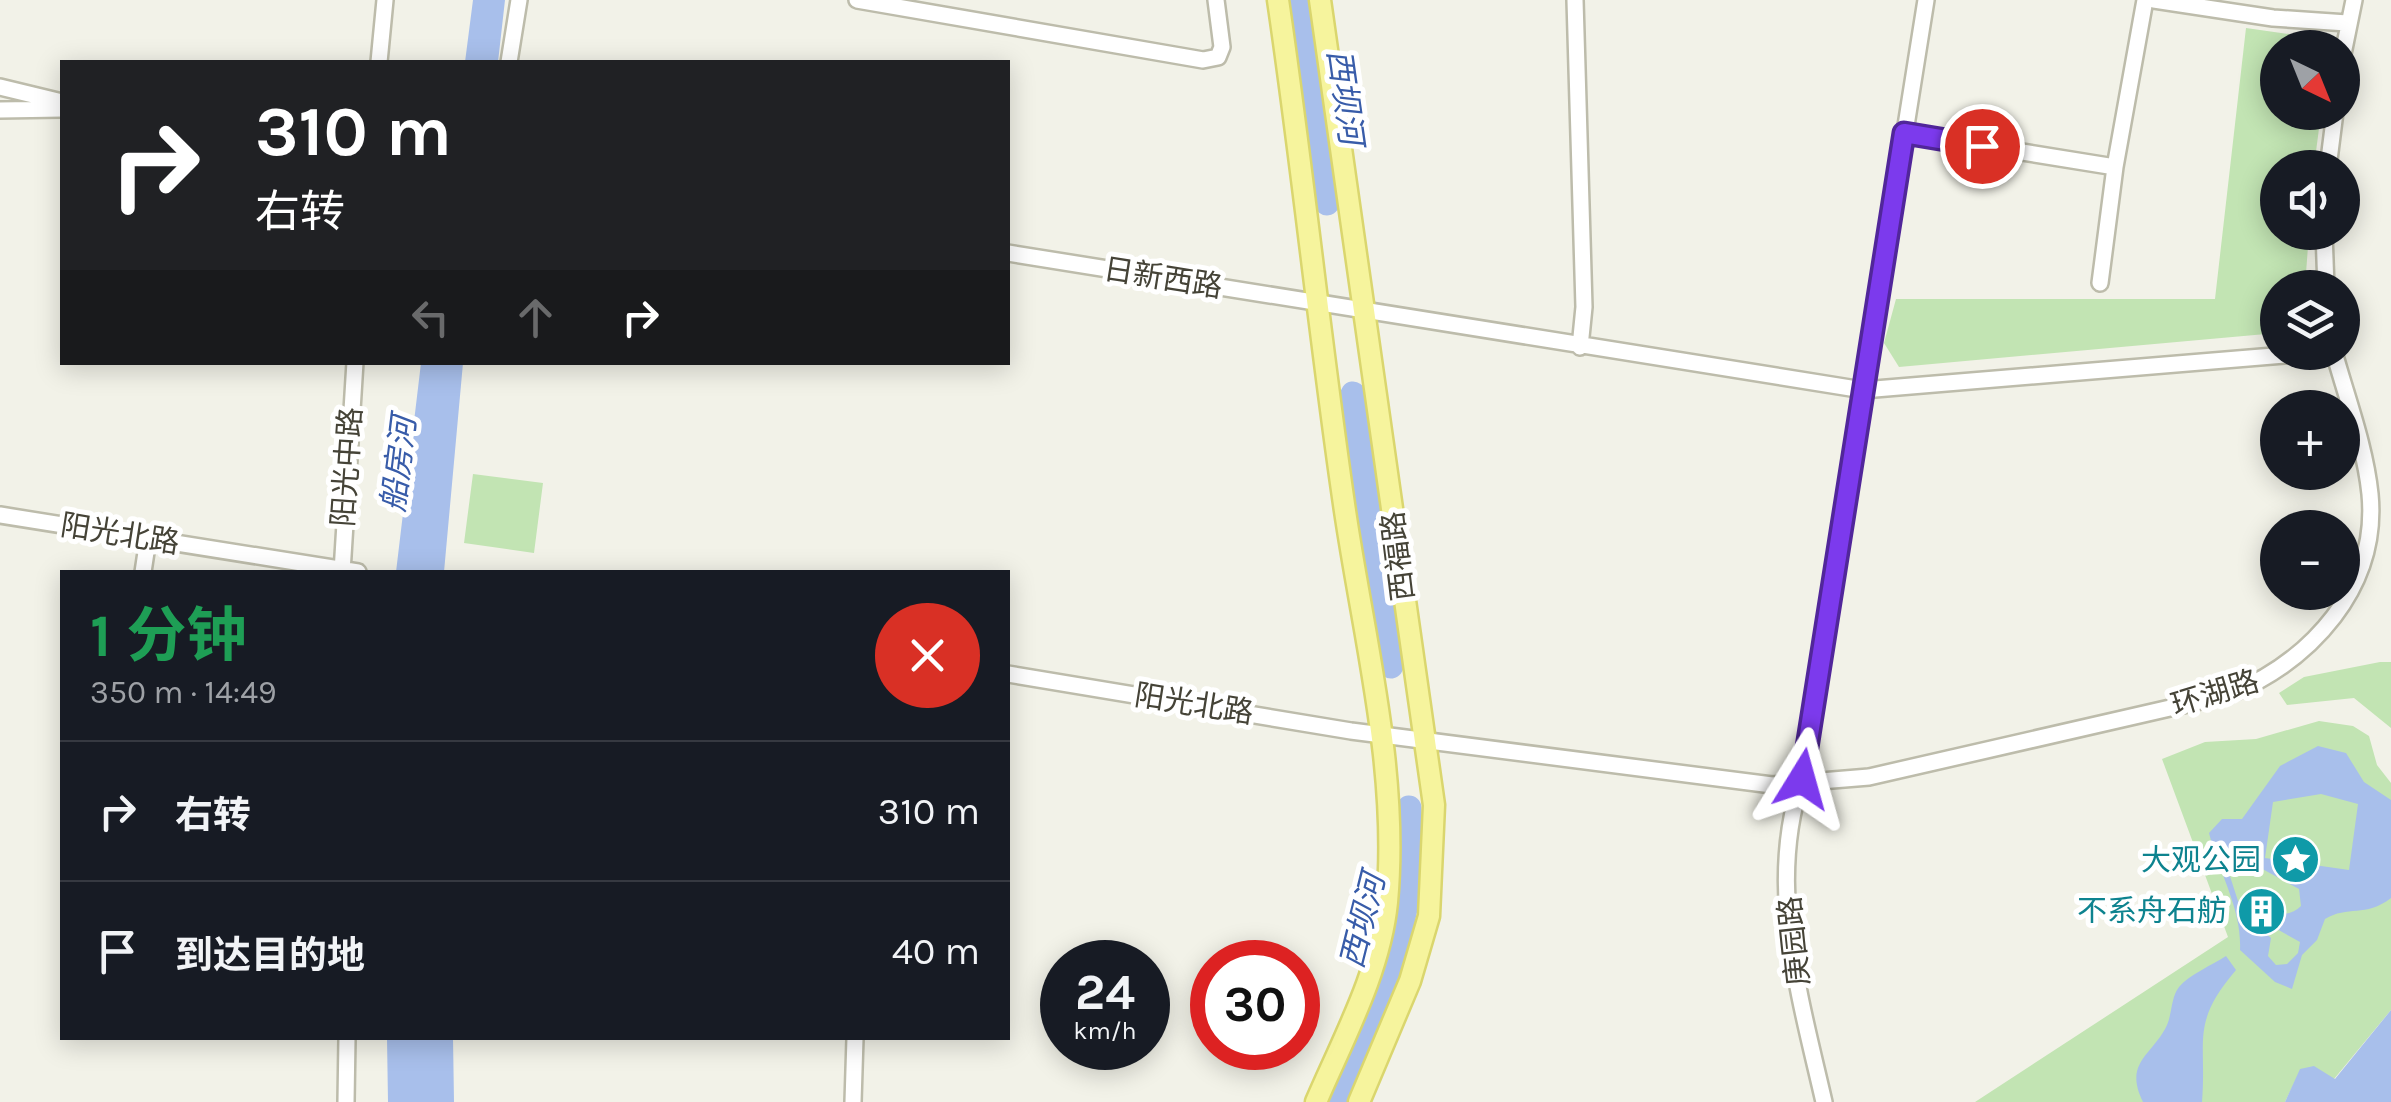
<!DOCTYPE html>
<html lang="zh">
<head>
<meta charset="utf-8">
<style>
  :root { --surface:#171b24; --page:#242831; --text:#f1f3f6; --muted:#9ea1a6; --line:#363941 }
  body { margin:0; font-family:Karla,"Noto Sans SC",sans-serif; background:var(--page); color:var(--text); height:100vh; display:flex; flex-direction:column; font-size:38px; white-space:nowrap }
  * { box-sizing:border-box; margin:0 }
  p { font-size:32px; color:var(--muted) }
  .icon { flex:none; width:55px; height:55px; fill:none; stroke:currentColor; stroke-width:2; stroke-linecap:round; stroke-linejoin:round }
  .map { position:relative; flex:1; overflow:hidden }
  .side { position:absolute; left:60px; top:570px; width:950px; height:470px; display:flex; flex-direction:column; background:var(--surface); border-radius:0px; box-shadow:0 5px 25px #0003 }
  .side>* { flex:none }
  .guide { position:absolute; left:60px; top:60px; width:950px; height:305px; border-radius:0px; box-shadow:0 5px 25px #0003; background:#202124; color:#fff; overflow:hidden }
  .needle { width:65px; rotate:137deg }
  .tools { position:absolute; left:2260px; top:30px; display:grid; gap:20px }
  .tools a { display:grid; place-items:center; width:100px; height:100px; border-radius:50%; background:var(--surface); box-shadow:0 5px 25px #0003; font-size:50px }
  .speed { position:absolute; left:1040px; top:940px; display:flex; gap:20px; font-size:50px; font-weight:700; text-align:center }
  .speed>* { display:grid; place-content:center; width:130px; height:130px; border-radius:50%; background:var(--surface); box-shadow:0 5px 25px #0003; line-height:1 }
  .speed small { font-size:25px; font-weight:400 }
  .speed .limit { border:15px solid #d22; background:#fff; color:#111 }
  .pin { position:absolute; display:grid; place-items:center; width:85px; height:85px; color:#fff; margin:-42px; border:5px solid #fff; border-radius:50%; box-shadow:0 2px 10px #0007 }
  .me { position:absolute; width:110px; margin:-55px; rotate:8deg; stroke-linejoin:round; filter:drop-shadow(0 0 8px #0008) }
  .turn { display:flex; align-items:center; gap:35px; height:210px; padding:0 30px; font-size:45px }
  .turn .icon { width:130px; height:130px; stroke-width:2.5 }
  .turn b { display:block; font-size:70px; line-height:85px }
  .lanes { display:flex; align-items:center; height:95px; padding:0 30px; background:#0003; justify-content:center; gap:50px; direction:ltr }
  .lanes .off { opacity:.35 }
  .round { display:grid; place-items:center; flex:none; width:105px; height:105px; border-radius:52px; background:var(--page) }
  .overview { display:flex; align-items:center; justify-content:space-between; height:170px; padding:0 30px }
  h1 { font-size:60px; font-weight:700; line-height:75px; color:#1e9e55 }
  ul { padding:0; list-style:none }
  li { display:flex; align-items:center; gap:30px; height:140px; padding:0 30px; border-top:2px solid var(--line) }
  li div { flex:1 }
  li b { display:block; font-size:38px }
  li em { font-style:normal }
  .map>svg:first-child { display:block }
</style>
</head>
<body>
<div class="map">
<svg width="2391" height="1102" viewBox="0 0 2391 1102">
  <rect width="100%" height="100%" fill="#f2f2e8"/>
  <!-- green -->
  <path fill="#c2e4b3" d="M 2246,28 L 2303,36 L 2311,47 L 2278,48 L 2278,112 L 2321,113 L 2314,167 L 2278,168 L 2278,232 L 2309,233 L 2305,287 L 2278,288 L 2277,333 L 1899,367 L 1884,343 L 1896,299 L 2215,299 Z
    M 473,474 L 543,483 L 534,553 L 464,543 Z
    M 2380,662 L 2391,662 L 2391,728 L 2354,698 L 2287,705 L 2279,693 L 2304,677 Z
    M 2319,721 L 2353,726 L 2369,736 L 2377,765 L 2391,783 L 2391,1010 L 2334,1079 L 2301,1069 L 2285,1102 L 1975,1102 L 2228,937 L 2162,759 L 2205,742 L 2256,739 Z"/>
  <!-- water -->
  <path fill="#a8bfeb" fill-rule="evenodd" d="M 473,0 L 505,0 L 498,62 L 465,62 Z
    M 421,363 L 463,363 L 444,572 L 396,572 Z
    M 2318,746 L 2346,753 L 2364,782 L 2391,800 L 2391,898 C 2365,918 2348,905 2325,919 L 2317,940 L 2302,955 L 2292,989 L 2275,982 L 2240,950 C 2242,909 2219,873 2209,833 L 2222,819 L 2242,819 L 2280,766 ZM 2321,794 L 2358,804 L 2349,870 L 2265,858 L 2273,802 ZM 2235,854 L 2299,889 L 2301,906 C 2283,923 2257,911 2238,901 L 2226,864 ZM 2266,923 L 2300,942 L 2298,953 L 2287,964 L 2276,965 L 2268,956 L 2271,938 L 2262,930 Z
    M 2226,956 L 2236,970 C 2190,1024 2207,1039 2202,1102 L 2143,1102 C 2123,1062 2153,1055 2167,1025 C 2172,1014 2171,997 2179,987 C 2189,975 2212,965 2226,956 Z
    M 2391,1010 L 2391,1102 L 2285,1102 L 2300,1069 L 2314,1066 L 2335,1079 Z
    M 387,1038 L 453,1038 L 454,1102 L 388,1102 Z"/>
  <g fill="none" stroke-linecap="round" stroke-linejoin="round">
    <!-- river -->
    <path stroke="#a8bfeb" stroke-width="25" d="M 1298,0 L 1327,203
      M 1353,394 L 1391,666
      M 1336,1102 C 1366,1029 1400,959 1410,879 C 1413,856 1410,831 1409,808"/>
    <defs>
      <path id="minor" d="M 857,0 L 1203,60 L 1218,57 L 1222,47 L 1216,0
        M 1575,0 L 1584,307 L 1580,347
        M 2154,0 L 2273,18 L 2347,23
        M 2342,59 L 2354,0
        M 379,62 L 385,0
        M 509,62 L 519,0
        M 0,87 L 62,102
        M 0,110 L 62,109
        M 1904,133 L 2115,167
        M 2328,168 L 2335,112
        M 2324,232 L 2326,288
        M 1008,253 L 1863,390 L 2320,352
        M 2100,283 L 2115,167 L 2145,0
        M 0,515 L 358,572
        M 143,572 L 148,539
        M 342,572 L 355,362
        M 1008,674 L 1351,731 L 1772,785 L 1869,777 L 2231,694 C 2311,660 2379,588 2370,494 C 2365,446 2347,399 2334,352
        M 346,1102 L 347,1038
        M 853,1102 L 855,1038
        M 1824,1102 C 1800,997 1766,885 1802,779 L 1926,0"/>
      <path id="major" d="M 1278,0 C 1303,170 1320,341 1345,511 C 1364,640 1399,771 1387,902 C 1380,972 1343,1039 1316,1102
        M 1320,0 L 1434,805 L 1429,916 L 1410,981 L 1359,1102"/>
    </defs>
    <!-- minor casing -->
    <use href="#minor" stroke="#bdbcab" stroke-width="20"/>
    <!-- major casing -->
    <use href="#major" stroke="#dad66e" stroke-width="25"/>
    <!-- minor -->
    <use href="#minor" stroke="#fff" stroke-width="15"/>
    <!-- major -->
    <use href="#major" stroke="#f6f49d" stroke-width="20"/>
  </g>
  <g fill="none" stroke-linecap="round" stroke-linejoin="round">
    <defs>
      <path id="route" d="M 1802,779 L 1904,133 L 1982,146"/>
    </defs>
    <!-- route casing -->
    <use href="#route" stroke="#51269a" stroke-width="25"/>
    <!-- route -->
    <use href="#route" stroke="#7c3aed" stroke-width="18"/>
  </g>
  <!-- icons -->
  <defs>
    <symbol id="sight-disc" viewBox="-11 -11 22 22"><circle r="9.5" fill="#0f9aa8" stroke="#fff"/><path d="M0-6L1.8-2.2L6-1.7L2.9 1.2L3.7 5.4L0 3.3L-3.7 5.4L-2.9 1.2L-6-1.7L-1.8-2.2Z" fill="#fff"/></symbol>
    <symbol id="building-disc" viewBox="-11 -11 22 22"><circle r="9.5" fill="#0f9aa8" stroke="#fff"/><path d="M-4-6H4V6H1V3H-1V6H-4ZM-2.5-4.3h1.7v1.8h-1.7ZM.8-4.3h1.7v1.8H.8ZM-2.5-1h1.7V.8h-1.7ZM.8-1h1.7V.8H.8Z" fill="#fff"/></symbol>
  </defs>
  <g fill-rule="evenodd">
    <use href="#sight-disc" x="2268" y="832" width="55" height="55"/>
    <use href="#building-disc" x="2234" y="884" width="55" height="55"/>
  </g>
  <g text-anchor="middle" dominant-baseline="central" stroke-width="10" stroke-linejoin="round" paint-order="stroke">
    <!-- street labels -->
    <g font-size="30" fill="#454337" stroke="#fff">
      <text transform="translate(1163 278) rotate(9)">日新西路</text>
      <text transform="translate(347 467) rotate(-86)">阳光中路</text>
      <text transform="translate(120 534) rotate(9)">阳光北路</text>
      <text transform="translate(1398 556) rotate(-97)">西福路</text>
      <text transform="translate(2215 693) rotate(-17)">环湖路</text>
      <text transform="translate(1194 704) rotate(9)">阳光北路</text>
      <text transform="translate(1794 941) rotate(-96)">庚园路</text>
    </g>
    <!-- culture labels -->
    <g font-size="30" fill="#0d838f" stroke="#fff" text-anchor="end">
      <text x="2261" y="860">大观公园</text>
      <text x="2227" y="911">不系舟石舫</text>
    </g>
    <!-- water labels -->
    <g font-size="32" font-style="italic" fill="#385ca9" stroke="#fff">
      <text transform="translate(1345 97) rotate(82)">西坝河</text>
      <text transform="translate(399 464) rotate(-83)">船房河</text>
      <text transform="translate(1363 921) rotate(-76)">西坝河</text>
    </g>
  </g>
</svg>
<div class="tools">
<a><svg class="needle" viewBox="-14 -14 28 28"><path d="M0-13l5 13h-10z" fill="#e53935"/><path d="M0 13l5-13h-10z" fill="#9ea1a6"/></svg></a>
<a><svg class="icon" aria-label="sound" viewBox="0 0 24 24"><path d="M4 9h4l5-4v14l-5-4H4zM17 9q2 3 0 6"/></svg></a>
<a><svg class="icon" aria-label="layers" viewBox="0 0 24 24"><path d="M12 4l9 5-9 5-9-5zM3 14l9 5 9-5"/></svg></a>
<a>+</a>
<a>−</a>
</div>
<div class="speed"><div>24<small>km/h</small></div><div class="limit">30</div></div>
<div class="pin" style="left:1982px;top:146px;background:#d93025"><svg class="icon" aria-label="arrive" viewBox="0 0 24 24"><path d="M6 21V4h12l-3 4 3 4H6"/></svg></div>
<svg class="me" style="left:1802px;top:779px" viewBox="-20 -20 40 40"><path d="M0-17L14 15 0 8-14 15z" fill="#7c3aed" stroke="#fff" stroke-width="4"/></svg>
<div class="guide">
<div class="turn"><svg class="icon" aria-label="right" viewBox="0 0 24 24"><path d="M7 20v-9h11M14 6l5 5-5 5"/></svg><div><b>310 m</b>右转</div></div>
<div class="lanes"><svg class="icon off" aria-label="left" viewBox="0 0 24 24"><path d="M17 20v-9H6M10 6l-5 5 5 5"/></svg><svg class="icon off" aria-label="ahead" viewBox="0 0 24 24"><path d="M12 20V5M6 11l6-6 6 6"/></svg><svg class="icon" aria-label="right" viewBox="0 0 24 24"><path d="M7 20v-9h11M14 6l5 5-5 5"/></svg></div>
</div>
<section class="side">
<div class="overview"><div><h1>1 分钟</h1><p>350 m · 14:49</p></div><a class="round" style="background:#d93025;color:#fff"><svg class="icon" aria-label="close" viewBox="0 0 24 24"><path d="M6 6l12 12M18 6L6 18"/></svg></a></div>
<ul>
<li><svg class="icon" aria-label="right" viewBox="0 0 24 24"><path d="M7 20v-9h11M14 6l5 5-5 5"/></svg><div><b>右转</b></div><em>310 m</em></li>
<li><svg class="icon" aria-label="arrive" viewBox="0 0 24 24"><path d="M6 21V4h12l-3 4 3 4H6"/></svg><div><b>到达目的地</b></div><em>40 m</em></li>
</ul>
</section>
</div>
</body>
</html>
